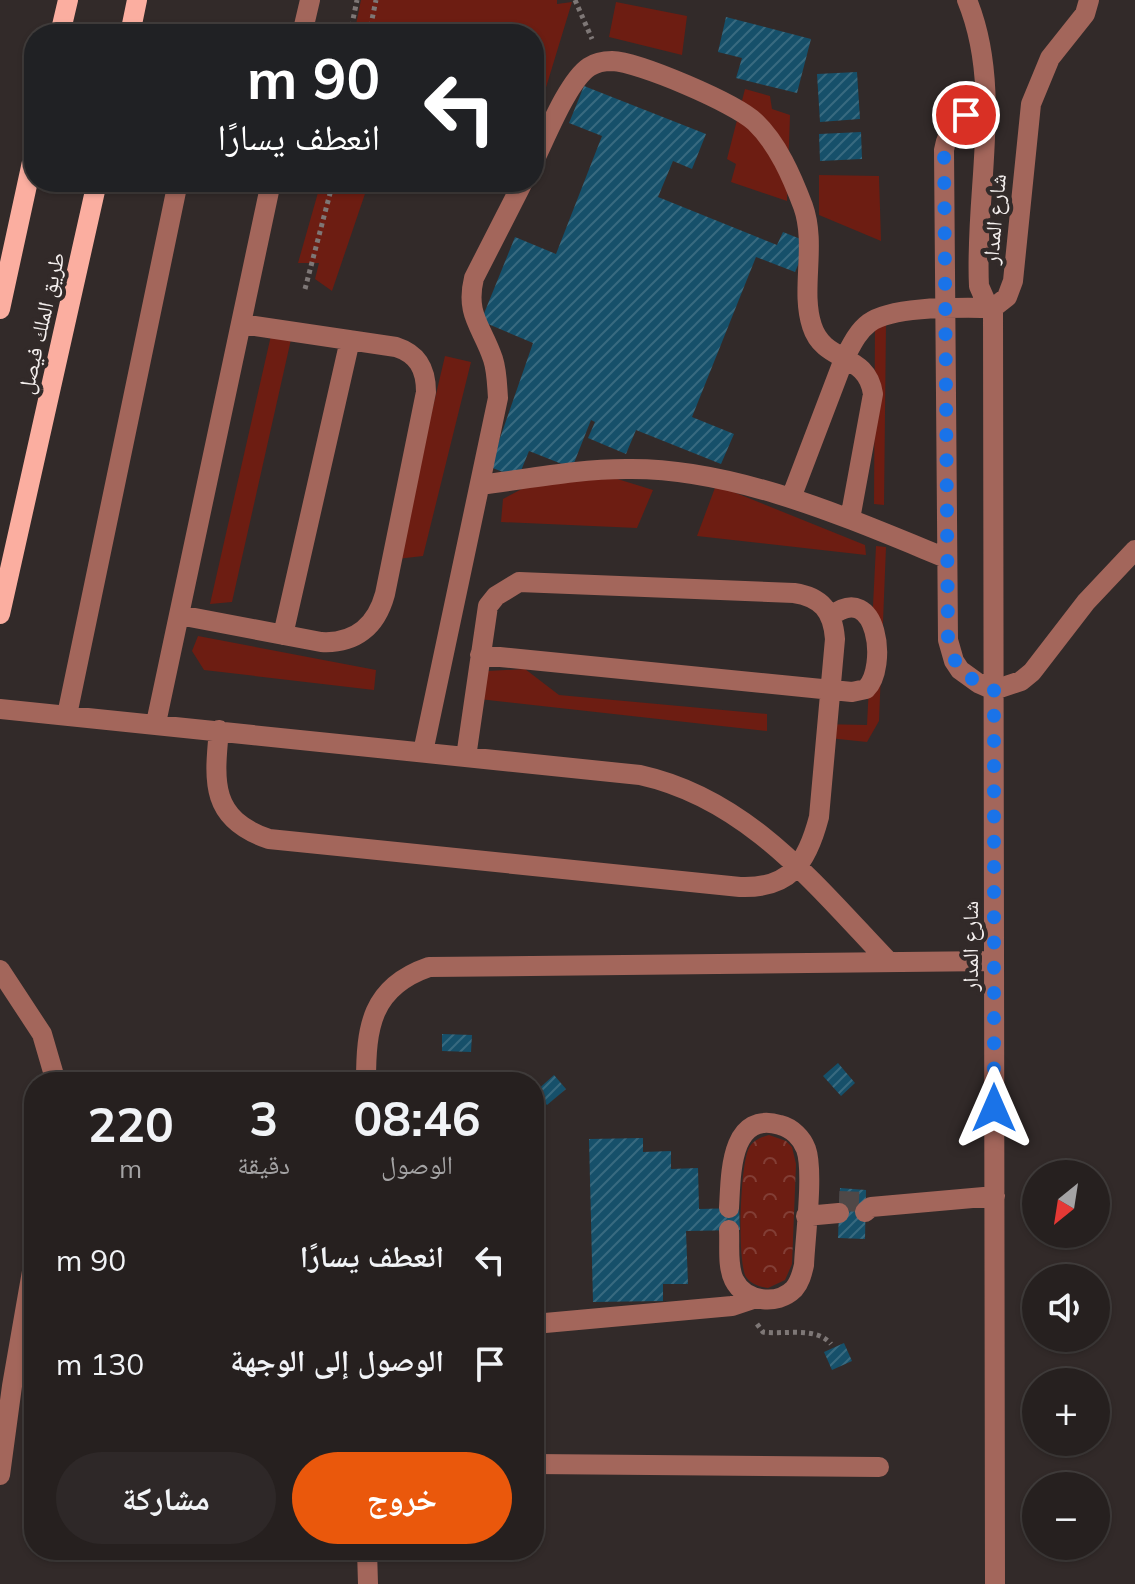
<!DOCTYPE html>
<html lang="ar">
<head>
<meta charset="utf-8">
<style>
  :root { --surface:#26201f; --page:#2e2828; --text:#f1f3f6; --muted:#a4a3a4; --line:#423e3d; --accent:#ea580c }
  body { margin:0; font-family:Mulish,"Noto Naskh Arabic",sans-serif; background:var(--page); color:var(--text); direction:rtl; height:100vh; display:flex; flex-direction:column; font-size:30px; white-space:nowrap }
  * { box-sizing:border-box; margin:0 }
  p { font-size:26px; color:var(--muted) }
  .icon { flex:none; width:44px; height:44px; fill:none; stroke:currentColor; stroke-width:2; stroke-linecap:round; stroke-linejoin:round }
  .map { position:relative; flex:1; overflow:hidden; direction:ltr }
  .side { position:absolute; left:24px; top:1072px; width:520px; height:488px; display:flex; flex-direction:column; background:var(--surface); border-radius:32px; box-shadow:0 2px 6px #0004,0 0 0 2px var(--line); direction:rtl }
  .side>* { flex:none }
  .hud { position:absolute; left:24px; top:24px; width:520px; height:168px; border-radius:32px; box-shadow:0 2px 6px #0004,0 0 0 2px var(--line); direction:rtl; background:#202124; color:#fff; overflow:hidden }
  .needle { width:52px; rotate:210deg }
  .controls { position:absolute; left:1022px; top:1160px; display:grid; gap:16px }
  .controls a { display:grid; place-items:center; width:88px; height:88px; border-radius:50%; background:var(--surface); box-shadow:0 2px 6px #0004,0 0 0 2px var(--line); font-size:40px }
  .pin { position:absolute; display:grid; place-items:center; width:68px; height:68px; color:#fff; margin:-34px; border:4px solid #fff; border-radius:50%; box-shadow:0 2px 8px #0007 }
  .me { position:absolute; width:88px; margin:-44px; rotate:0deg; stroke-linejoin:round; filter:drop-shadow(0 0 6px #0008) }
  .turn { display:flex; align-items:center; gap:28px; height:168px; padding:0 32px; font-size:36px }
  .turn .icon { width:104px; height:104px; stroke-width:2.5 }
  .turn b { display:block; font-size:56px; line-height:68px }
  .eta { display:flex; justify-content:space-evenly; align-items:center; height:136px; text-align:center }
  .eta b { font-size:48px; font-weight:700; line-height:56px }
  .primary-button { display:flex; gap:16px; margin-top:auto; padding:16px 32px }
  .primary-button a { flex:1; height:92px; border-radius:48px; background:var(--accent); color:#fff; font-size:32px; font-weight:700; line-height:92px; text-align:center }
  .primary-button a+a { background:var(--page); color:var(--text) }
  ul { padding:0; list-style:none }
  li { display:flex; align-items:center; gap:24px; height:104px; padding:0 32px }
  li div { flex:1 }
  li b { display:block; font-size:30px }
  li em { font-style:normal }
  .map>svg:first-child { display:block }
</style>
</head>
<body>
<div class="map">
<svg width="1135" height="1584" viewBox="0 0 1135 1584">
  <defs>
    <pattern id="park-crowns" width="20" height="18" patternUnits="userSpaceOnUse" patternTransform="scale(2)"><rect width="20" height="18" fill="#6d1d12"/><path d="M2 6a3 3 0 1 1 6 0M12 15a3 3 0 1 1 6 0" fill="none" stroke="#823e35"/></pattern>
    <pattern id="building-hatch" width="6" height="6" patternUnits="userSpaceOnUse" patternTransform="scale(2)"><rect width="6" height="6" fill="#16506a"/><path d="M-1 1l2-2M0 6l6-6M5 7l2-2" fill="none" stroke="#386a80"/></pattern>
  </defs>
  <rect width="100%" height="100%" fill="#322a29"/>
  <!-- green -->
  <path fill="#6d1d12" d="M 361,0 L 557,0 L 557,4 L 572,2 L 544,94 L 534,93 L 534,34 L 354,34 Z
    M 616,2 L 687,16 L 682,55 L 609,37 Z
    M 745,89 L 770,96 L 772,109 L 790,115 L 787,201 L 731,182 L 736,164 L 727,159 Z
    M 819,175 L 879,176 L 881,241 L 819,215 Z
    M 321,182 L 369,182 L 332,291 L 315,279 L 319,263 L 298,263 Z
    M 875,322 L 886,323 L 884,505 L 874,504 Z
    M 272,331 L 292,335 L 232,602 L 210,604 Z
    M 445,356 L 471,362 L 423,556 L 397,559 Z
    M 569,464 L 653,490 L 637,528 L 501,522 L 503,499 Z
    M 716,485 L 865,545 L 866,555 L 697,536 Z
    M 876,546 L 886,547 L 879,721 L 867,742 L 819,737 L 819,724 L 867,725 Z
    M 198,636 L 376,670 L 374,690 L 204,670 L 192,651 Z
    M 525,669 L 559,695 L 767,714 L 767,731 L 470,698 L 470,672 Z"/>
  <!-- park -->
  <path fill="url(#park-crowns)" d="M 769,1135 L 786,1141 L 792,1147 L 796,1164 L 792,1264 L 785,1280 L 768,1288 C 760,1287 751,1284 746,1277 C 737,1262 740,1164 749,1148 C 753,1140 761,1137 769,1135 Z"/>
  <!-- building -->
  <path fill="url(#building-hatch)" d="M 726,17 L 811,39 L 797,93 L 736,78 L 742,58 L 718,52 Z
    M 857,72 L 860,119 L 820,122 L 817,74 Z
    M 584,86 L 706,134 L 692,169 L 673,161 L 658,197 L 777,245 L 783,232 L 808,242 L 795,272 L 756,257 L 692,417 L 734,434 L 721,464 L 636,430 L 626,454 L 588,438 L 595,422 L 591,420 L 572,468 L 529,451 L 518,478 L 490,467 L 533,343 L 481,321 L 515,237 L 556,254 L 602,136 L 569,123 Z
    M 861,132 L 862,159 L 820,161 L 819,134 Z
    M 442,1034 L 472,1035 L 471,1052 L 442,1051 Z
    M 838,1063 L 855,1083 L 841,1096 L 823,1076 Z
    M 554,1075 L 566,1089 L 547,1105 L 535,1092 Z
    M 643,1138 L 643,1152 L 671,1151 L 671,1169 L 698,1168 L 699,1209 L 739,1208 L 740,1230 L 686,1231 L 688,1284 L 663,1284 L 663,1301 L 593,1302 L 589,1139 Z
    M 840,1188 L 866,1190 L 865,1239 L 838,1238 Z
    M 844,1343 L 852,1361 L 832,1370 L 824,1352 Z"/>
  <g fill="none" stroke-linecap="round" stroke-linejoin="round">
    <!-- minor-tunnel -->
    <path stroke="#4f4847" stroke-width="20" stroke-dasharray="20 10" stroke-linecap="butt" d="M 839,1201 L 866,1202"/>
    <!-- path -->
    <path stroke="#7e7776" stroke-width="5" stroke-dasharray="4 4" stroke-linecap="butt" d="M 575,0 L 592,39
      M 350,34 L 357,0
      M 369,34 L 376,0
      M 305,289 L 333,182
      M 757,1324 L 763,1332 C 784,1335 816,1326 831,1344"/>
    <!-- minor -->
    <path stroke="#a3665b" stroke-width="20" d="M 967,0 C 1004,90 974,192 979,286 L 986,302 L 993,308 L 995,1584
      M 302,34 L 310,0
      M 985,107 C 963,117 948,125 944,150 L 948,640 L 954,661 L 960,670 L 978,683 L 994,690 L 1021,681 L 1032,672 L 1086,602 L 1135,550
      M 534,161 C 546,137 568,81 589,67 C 595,63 604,61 612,61 C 639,62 735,103 755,122 C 778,144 792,177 803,206 C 817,245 800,290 812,326 C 824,364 867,352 873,394 L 850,519
      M 993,308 L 1007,297 L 1013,281 L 1031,104 L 1050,58 L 1085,14 L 1089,0
      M 480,485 C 528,479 578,469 626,469 C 733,467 848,518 946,558
      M 791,498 L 844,359 C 851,346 857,332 869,323 C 893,305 963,308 993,308
      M 179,615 L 321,642 C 355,644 376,627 385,594 L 426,392 C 426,369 418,354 396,347 L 241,324
      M 283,635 L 350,340
      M 480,655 L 852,692 L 866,689 C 888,668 878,580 831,616
      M 0,709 L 640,775 C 749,799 816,886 890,963
      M 67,715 L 178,182
      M 156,723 L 271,182
      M 219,730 C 214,782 210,819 269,839 L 740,887 C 790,889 807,863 819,817 L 835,639 C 833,611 821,597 794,593 L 519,582 L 496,596 L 488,606 L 466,757
      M 423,752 L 498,398 C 497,385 497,371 493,359 C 482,326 465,315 474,278 L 523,182
      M 0,970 L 42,1034 L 56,1082
      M 366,1082 C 366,1027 371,987 429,967 L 994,961
      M 865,1212 L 871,1207 L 995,1196
      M 806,1216 L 839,1213
      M 729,1230 C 730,1246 727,1266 734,1280 C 745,1302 777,1306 794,1289 C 800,1282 802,1274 804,1265 C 805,1239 814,1171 806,1149 C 802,1138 792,1128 780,1125 C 729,1110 731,1177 729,1208
      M 545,1323 L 732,1306 L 756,1298
      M 534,1464 L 879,1467
      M 0,1475 L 12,1386 L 34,1260
      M 367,1550 L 368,1584"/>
    <!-- major -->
    <path stroke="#fbaea0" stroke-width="20" d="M 60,34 L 68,0
      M 130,34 L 137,0
      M 0,309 L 34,153
      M 0,614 L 97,182"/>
  </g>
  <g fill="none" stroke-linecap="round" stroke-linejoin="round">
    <!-- route -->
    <path stroke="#1a73e8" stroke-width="14" stroke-dasharray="0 25.2" d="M 966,115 L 951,129 L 944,150 L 948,640 C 953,668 969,680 994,690 L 994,1108"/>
  </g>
  <g text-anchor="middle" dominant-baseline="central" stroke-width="8" stroke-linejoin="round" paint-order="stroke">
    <!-- street labels -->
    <g font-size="22" fill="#f4efee" stroke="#322a29">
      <text transform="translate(994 219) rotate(-85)">شارع المدار</text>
      <text transform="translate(41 323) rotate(-77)">طريق الملك فيصل</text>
      <text transform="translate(970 946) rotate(-90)">شارع المدار</text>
    </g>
  </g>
</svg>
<div class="controls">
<a><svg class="needle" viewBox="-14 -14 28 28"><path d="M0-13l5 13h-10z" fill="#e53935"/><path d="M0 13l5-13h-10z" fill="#a4a3a4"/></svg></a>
<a><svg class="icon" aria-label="sound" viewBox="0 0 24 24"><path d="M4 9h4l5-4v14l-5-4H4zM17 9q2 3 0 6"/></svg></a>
<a>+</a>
<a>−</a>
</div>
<div class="pin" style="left:966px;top:115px;background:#d93025"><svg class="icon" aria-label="arrive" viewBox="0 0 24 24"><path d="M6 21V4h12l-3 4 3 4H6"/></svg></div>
<svg class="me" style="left:994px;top:1108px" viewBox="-20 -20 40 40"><path d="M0-17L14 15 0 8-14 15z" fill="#1a73e8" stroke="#fff" stroke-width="4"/></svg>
<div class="hud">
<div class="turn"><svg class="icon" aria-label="left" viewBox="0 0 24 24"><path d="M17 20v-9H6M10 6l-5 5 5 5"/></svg><div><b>90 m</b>انعطف يسارًا</div></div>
</div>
<section class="side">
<div class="eta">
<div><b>08:46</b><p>الوصول</p></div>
<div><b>3</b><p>دقيقة</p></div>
<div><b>220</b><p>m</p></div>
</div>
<ul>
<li><svg class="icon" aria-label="left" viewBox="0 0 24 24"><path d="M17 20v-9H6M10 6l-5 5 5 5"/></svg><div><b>انعطف يسارًا</b></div><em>90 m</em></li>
<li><svg class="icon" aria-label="arrive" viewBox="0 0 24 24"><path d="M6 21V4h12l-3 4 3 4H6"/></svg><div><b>الوصول إلى الوجهة</b></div><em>130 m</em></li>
</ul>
<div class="primary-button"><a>خروج</a><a>مشاركة</a></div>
</section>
</div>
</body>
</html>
